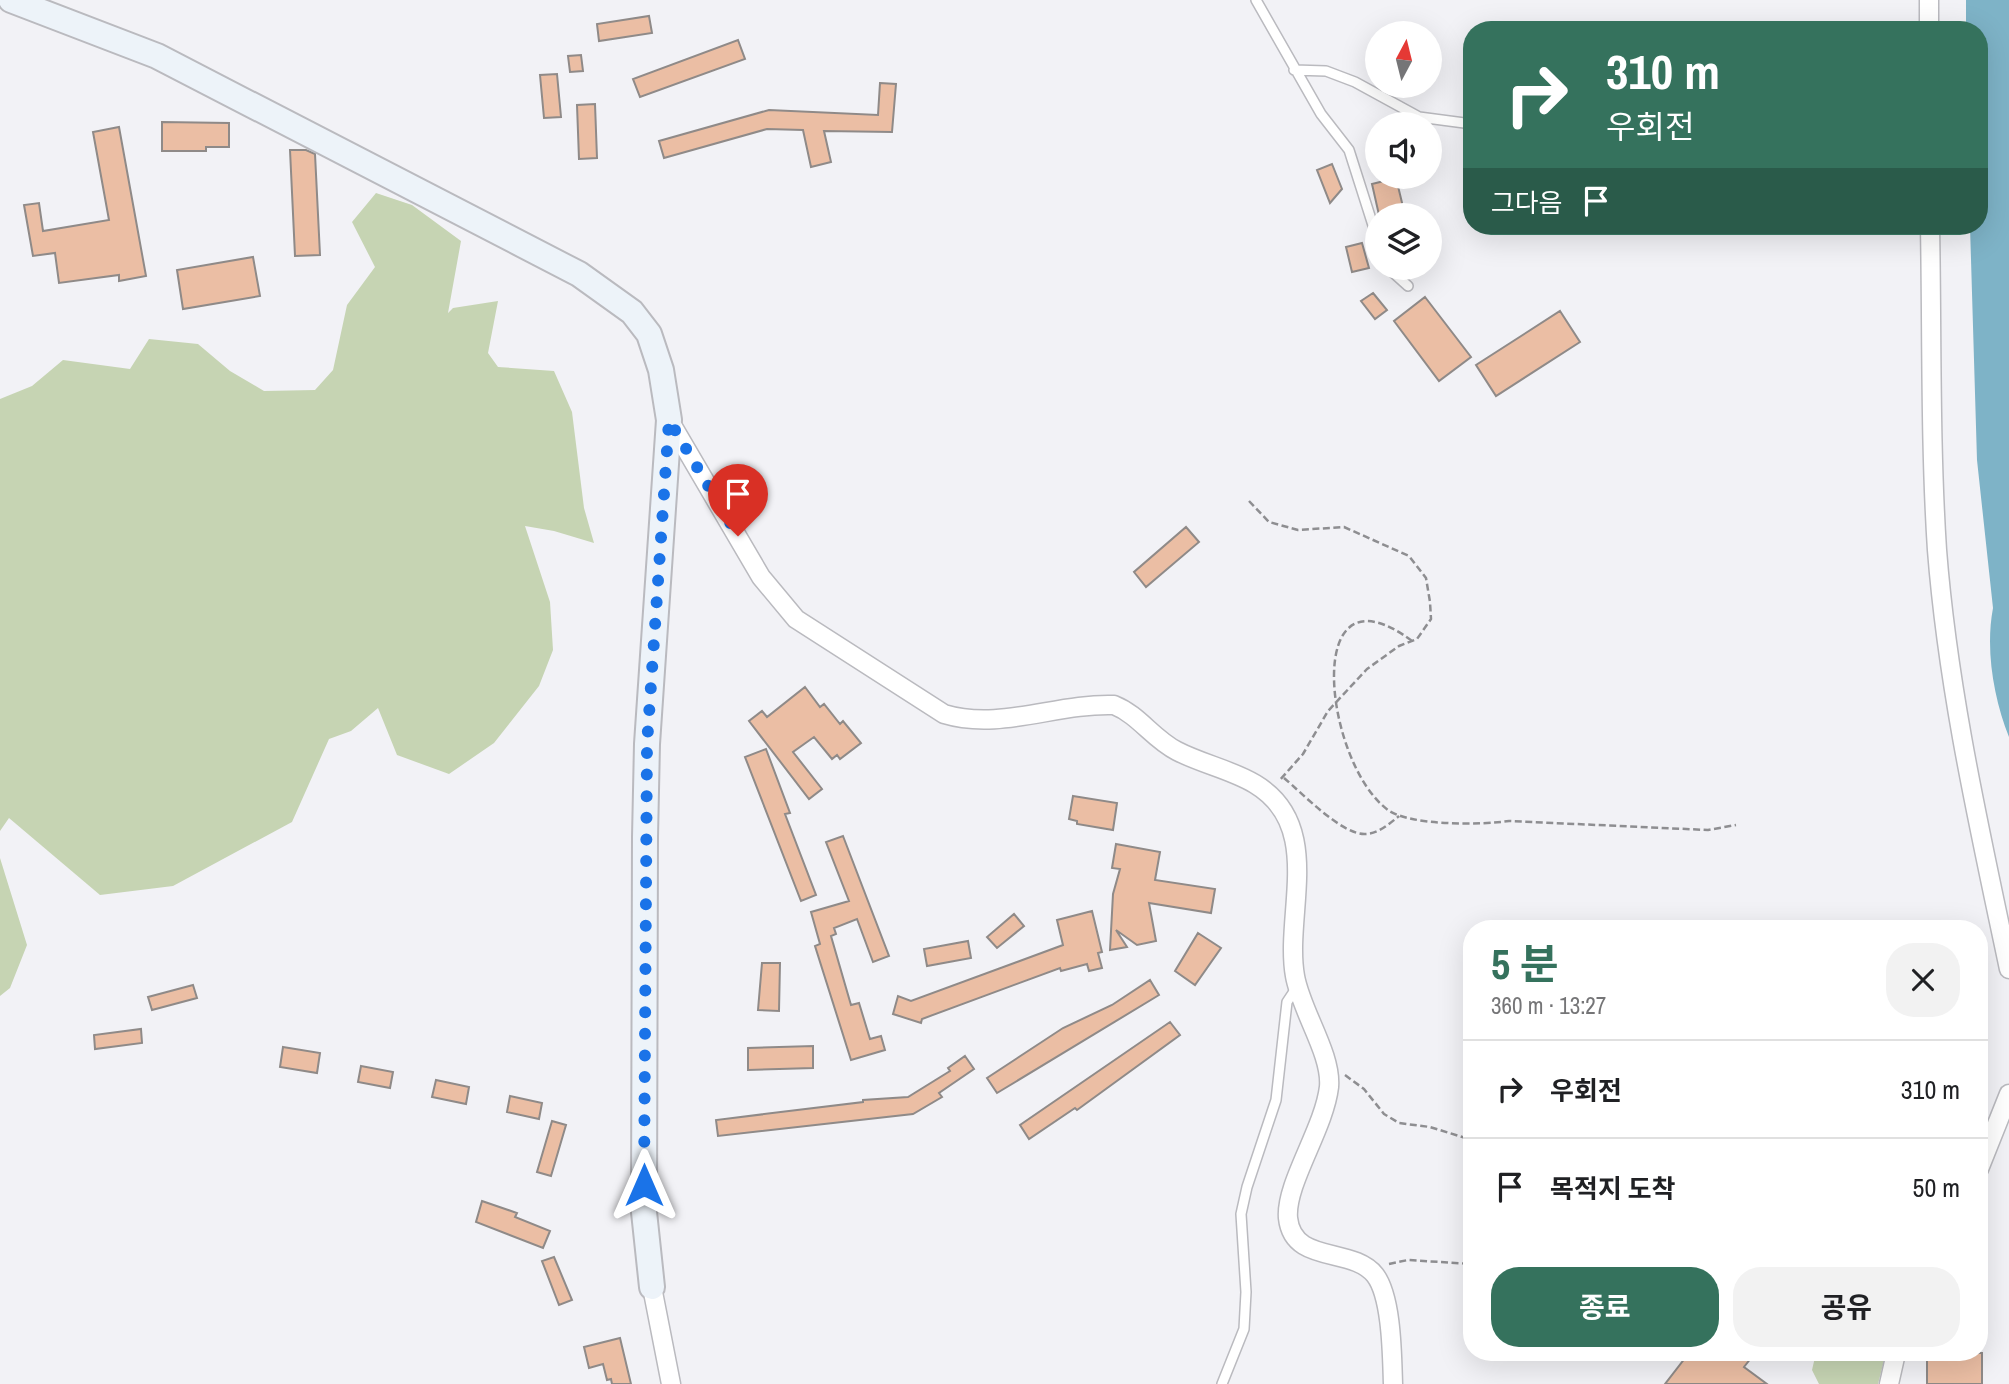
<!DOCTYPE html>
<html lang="ko">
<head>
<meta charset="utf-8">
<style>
  :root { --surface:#fff; --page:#f2f2f2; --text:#202124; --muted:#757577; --line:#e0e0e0; --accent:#35725d }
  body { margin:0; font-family:"Archivo Narrow","Noto Sans KR",sans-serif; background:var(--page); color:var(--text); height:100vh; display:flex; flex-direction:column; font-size:26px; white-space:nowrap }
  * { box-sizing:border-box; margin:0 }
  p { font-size:23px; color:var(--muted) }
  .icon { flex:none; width:38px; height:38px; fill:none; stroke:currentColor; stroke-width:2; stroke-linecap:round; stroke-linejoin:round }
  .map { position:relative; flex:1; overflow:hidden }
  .details { position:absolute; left:1463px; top:920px; width:525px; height:441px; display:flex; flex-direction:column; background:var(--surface); border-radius:28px; box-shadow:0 7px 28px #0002 }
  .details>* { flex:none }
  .top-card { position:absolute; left:1463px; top:21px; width:525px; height:214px; border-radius:28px; box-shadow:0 7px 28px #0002; background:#35725d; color:#fff; overflow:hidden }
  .needle { width:46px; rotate:7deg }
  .buttons { position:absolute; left:1365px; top:21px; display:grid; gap:14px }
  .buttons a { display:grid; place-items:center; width:77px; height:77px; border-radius:50%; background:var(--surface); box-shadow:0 7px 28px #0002; font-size:35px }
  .pin { position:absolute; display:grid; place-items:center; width:60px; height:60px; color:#fff; margin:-72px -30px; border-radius:50% 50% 50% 0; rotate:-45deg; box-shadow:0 0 7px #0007 }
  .pin .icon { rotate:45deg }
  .me { position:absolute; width:77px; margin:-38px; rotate:0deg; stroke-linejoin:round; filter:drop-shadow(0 0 5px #0008) }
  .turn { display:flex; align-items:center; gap:24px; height:147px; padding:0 28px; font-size:32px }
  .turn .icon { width:91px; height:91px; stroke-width:2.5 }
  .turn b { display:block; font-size:49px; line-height:60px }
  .then { display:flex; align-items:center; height:66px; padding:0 28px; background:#0003; gap:14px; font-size:26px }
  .round { display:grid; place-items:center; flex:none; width:74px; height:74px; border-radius:28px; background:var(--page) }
  .headline { display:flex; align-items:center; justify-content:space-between; height:119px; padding:0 28px }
  h1 { font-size:42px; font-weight:700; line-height:52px; color:var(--accent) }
  .button { display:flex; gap:14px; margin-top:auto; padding:14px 28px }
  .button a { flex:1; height:80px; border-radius:28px; background:var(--accent); color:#fff; font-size:28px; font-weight:700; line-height:80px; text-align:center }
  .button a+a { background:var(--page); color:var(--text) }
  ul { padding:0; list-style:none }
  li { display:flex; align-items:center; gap:21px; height:98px; padding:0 28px; border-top:2px solid var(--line) }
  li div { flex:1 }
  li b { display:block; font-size:26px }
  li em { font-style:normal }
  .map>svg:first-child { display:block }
</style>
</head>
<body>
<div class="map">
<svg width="2009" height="1384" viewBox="0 0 2009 1384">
  <rect width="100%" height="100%" fill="#f2f2f6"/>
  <!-- green -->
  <path fill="#c6d4b3" d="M 376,193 L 412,205 L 461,241 L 448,313 L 453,308 L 498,301 L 488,353 L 498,367 L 554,371 L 572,412 L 584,508 L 594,543 L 554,531 L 525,526 L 550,602 L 553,650 L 539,686 L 494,743 L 449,774 L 397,755 L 378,708 L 351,731 L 329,739 L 292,822 L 173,886 L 100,895 L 9,818 L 0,831 L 0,399 L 32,386 L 63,360 L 130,369 L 149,339 L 198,344 L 230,371 L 264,391 L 315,390 L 333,370 L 347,305 L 375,267 L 352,222 Z
    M 0,858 L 27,945 L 10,988 L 0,996 Z
    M 1816,1353 L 1886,1353 L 1878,1384 L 1819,1384 L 1812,1370 Z"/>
  <!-- water -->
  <path fill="#7eb3c7" d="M 1966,0 L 2009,0 L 2009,737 C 1994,699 1985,650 1993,608 L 1977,460 L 1970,226 L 1979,226 L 1979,30 L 1966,30 Z"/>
  <!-- building -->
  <path fill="#ebbea4" stroke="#8f8a88" stroke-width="2" d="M 649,16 L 652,33 L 599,41 L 597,24 Z
    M 738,40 L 745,59 L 640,97 L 633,79 Z
    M 581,55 L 583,71 L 570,72 L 568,56 Z
    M 557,74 L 561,117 L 544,118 L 540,75 Z
    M 880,83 L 896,84 L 892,132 L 824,131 L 831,162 L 811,167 L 803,130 L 767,129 L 664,158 L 659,141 L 769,110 L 878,115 Z
    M 595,104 L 597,158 L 579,159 L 577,105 Z
    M 162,122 L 229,123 L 229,147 L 206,147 L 206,151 L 162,151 Z
    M 119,127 L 146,276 L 119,281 L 119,275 L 59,283 L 55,253 L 33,256 L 24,205 L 39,203 L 43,231 L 109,220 L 93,132 Z
    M 290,150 L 306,150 L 315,154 L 320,255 L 295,256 Z
    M 1332,164 L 1342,189 L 1330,203 L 1317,170 Z
    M 1396,178 L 1405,215 L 1379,215 L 1372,184 Z
    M 1362,243 L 1369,268 L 1352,272 L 1346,247 Z
    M 253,257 L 260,296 L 183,309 L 177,270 Z
    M 1373,293 L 1387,310 L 1375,319 L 1361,301 Z
    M 1425,297 L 1471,357 L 1439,381 L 1394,321 Z
    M 1560,311 L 1580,342 L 1496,396 L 1476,365 Z
    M 1186,527 L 1199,542 L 1146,587 L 1134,572 Z
    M 805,687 L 820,707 L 824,704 L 840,724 L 843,721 L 861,743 L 840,759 L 837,755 L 832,759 L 814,737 L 793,752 L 822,789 L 809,799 L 749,721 L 762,711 L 767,717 Z
    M 766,749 L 790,813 L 785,814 L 816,895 L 801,901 L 745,757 Z
    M 1073,796 L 1117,803 L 1113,830 L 1077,824 L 1077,821 L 1069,819 Z
    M 843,836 L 889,956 L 873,962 L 857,919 L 834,928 L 836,934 L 831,936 L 851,1005 L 859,1003 L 870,1039 L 881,1036 L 885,1050 L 851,1060 L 815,946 L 820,944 L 811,912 L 849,901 L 826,842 Z
    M 1116,844 L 1160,852 L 1155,880 L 1215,889 L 1211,913 L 1149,903 L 1156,941 L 1137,945 L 1116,930 L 1127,947 L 1110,950 L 1113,894 L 1120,869 L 1112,868 Z
    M 1092,911 L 1102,952 L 1098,953 L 1102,968 L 1089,971 L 1087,964 L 1061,971 L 1060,968 L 922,1019 L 921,1023 L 893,1014 L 898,996 L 911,1001 L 1063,945 L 1057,920 Z
    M 1014,914 L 1024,926 L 997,948 L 987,937 Z
    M 1198,933 L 1221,948 L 1195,985 L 1175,971 Z
    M 968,941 L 971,958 L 927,966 L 924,949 Z
    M 762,963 L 780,963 L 779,1011 L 758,1010 Z
    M 1150,980 L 1159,995 L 997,1093 L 987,1078 L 1063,1028 L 1112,1005 Z
    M 193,985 L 197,998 L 152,1010 L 148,997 Z
    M 1170,1022 L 1180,1035 L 1077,1110 L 1075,1108 L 1029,1139 L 1020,1125 Z
    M 141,1029 L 142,1043 L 95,1049 L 94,1035 Z
    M 813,1046 L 813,1068 L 748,1070 L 748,1048 Z
    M 283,1047 L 320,1053 L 317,1073 L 280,1067 Z
    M 965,1056 L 974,1069 L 939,1093 L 942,1097 L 913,1114 L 718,1136 L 716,1120 L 863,1102 L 863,1100 L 908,1097 L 950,1071 L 948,1068 Z
    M 361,1066 L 393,1072 L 390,1088 L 358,1082 Z
    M 436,1080 L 469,1087 L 466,1104 L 432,1097 Z
    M 510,1096 L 542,1103 L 539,1119 L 507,1112 Z
    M 552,1121 L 566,1125 L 551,1176 L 537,1172 Z
    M 482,1201 L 517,1213 L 515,1217 L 550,1231 L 543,1248 L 476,1222 Z
    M 554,1257 L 572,1300 L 559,1305 L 542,1261 Z
    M 620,1338 L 631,1384 L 612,1384 L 611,1379 L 607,1380 L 603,1364 L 589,1368 L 584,1347 Z
    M 1689,1353 L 1755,1353 L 1744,1367 L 1767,1384 L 1665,1384 Z
    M 1927,1353 L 1982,1353 L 1982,1384 L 1927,1384 Z"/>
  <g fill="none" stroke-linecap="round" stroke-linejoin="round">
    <defs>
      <path id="lane" d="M 1256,0 L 1321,114 L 1349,150 L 1377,238
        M 1294,70 L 1326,71 L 1355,82 L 1419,117 L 1472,124
        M 1388,268 L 1408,286
        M 1222,1384 L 1244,1329 L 1246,1292 L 1241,1214 L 1247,1187 L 1276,1100 L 1287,1002 L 1297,987"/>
      <path id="street" d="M 1929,30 L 1929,0
        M 1930,226 C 1932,333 1930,443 1937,550 C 1948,691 1980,831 2009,969
        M 669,420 L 761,577 L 796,619 L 944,714 C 1000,731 1056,703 1114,705 C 1139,715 1153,739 1177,751 C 1202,764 1232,770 1255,784 C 1325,826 1284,914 1295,976 C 1301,1011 1332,1054 1329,1087 C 1324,1129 1285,1184 1288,1218 C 1293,1265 1352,1246 1375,1275 C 1392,1297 1392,1356 1393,1384
        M 1979,1169 L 2009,1094
        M 652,1287 L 671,1384
        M 1889,1384 L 1896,1353"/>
      <path id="secondary" d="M 11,0 L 157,56 L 579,274 L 632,312 L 649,334 L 661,370 L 669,420 L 647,744 L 645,837 L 644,1212 L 652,1287"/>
    </defs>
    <!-- lane casing -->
    <use href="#lane" stroke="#bababf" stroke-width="12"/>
    <!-- street casing -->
    <use href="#street" stroke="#bababf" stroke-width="21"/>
    <!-- secondary casing -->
    <use href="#secondary" stroke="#bababf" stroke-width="28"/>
    <!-- path -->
    <path stroke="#8e8e91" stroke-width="2.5" stroke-dasharray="7 3.5" stroke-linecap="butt" d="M 1249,501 L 1269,522 L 1298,530 L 1344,527 L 1409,556 L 1426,578 L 1430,602 L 1431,619 L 1417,639 L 1399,646 L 1367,669 L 1328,711 L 1303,754 L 1279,781
      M 1412,641 C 1300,557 1324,763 1388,810 C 1410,826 1482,825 1509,821 L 1708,830 L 1736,825
      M 1284,778 C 1302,793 1342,835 1365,834 C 1378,834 1389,824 1399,816
      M 1345,1075 L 1364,1089 L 1384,1114 L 1399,1123 L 1430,1127 L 1472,1140
      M 1389,1264 L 1408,1260 L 1472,1264"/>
    <!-- lane -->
    <use href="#lane" stroke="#fff" stroke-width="9"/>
    <!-- street -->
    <use href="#street" stroke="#fff" stroke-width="18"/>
    <!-- secondary -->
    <use href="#secondary" stroke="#edf3f9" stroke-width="24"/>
  </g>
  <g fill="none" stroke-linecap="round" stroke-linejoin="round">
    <!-- route -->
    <path stroke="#1a73e8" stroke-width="12" stroke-dasharray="0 21.6" d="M 644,1185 L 647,744 L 669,420 L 738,536"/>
  </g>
</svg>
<div class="buttons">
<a><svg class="needle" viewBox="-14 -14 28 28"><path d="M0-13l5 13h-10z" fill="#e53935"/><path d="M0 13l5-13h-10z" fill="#757577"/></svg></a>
<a><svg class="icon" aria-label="sound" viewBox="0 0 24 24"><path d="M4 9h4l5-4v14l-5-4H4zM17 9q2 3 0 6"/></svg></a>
<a><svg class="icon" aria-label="layers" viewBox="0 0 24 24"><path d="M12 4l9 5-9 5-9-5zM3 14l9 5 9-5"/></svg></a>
</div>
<div class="pin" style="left:738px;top:536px;background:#d93025"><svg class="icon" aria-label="arrive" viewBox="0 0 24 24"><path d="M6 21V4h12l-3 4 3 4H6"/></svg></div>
<svg class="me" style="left:644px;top:1185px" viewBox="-20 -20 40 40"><path d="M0-17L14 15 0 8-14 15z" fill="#1a73e8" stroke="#fff" stroke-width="4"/></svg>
<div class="top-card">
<div class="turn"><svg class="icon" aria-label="right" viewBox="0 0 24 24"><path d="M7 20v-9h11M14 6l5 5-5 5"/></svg><div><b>310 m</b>우회전</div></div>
<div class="then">그다음<svg class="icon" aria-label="arrive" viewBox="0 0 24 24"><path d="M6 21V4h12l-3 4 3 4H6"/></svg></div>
</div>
<section class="details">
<div class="headline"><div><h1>5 분</h1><p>360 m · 13:27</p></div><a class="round"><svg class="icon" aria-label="close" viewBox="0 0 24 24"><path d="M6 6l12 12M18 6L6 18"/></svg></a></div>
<ul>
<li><svg class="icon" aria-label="right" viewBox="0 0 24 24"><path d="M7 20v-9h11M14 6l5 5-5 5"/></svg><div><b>우회전</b></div><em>310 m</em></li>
<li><svg class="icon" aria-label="arrive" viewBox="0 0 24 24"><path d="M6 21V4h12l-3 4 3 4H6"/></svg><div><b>목적지 도착</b></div><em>50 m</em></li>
</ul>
<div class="button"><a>종료</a><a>공유</a></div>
</section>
</div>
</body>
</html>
